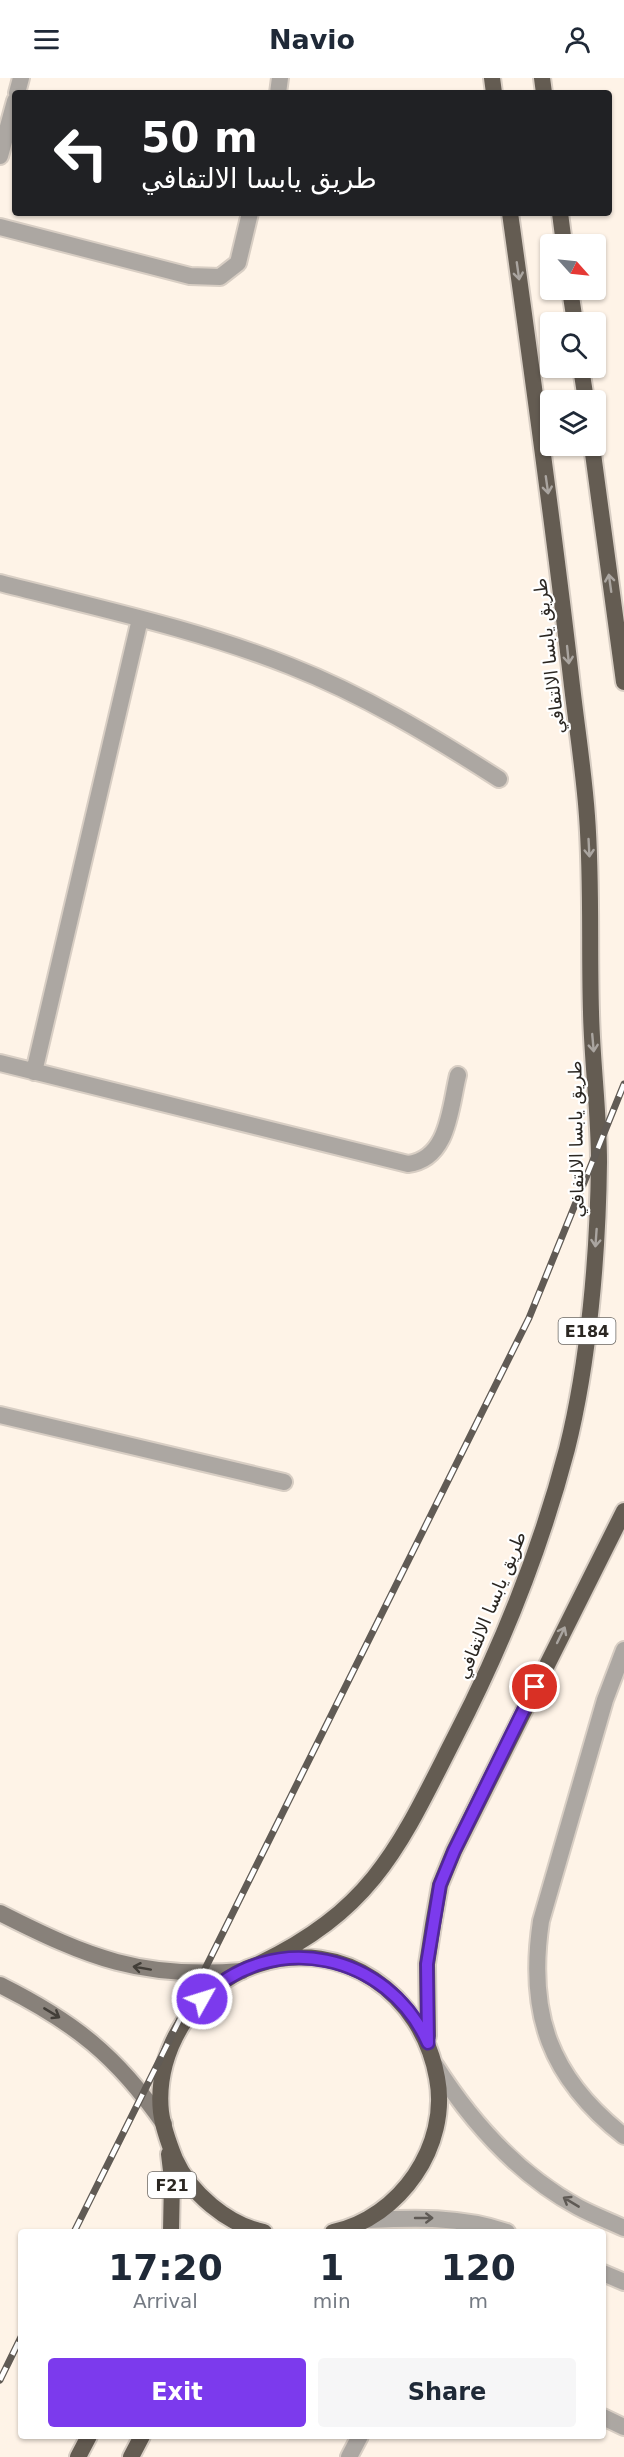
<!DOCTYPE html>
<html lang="en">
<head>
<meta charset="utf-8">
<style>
  :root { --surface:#fff; --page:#f6f6f7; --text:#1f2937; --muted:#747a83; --accent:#7c3aed }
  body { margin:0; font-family:"DejaVu Sans","Noto Sans Arabic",sans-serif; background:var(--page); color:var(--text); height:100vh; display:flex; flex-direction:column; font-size:22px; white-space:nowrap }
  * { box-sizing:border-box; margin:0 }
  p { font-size:20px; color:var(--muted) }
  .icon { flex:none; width:33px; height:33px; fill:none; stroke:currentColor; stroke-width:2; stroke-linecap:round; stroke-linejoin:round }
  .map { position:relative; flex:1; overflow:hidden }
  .panel { position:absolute; left:18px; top:2151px; width:588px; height:210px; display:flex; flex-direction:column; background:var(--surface); border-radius:6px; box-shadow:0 2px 4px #0004 }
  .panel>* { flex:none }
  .top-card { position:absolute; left:12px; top:12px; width:600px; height:126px; border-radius:6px; box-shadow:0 2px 4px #0004; background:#202124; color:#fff; overflow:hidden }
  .needle { width:39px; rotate:117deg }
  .tools { position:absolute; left:540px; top:156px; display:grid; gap:12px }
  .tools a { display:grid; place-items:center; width:66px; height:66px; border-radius:6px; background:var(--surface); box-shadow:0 2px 4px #0004; font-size:30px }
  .pin { position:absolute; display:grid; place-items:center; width:51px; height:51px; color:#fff; margin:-26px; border:3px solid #fff; border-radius:50%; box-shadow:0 2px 6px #0007 }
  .me { position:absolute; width:66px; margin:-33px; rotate:51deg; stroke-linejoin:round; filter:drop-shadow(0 0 4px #0008) }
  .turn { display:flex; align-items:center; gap:21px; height:126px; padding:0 30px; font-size:27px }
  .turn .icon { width:78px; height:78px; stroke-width:2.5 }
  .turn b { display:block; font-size:42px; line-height:51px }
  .eta { display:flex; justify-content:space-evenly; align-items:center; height:102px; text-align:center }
  .eta b { font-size:36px; font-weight:700; line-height:42px }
  .primary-button { display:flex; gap:12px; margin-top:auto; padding:12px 30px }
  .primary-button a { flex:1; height:69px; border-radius:6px; background:var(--accent); color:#fff; font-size:24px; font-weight:700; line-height:69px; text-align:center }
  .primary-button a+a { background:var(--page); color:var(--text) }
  header { display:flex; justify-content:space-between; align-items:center; height:78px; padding:0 30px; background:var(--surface); font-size:27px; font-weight:700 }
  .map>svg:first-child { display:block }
</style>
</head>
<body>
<header><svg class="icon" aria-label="menu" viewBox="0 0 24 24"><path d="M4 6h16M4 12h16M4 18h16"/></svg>Navio<svg class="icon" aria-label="person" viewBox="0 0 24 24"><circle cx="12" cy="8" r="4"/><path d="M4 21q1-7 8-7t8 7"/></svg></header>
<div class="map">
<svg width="624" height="2379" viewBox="0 0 624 2379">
  <rect width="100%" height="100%" fill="#fef3e7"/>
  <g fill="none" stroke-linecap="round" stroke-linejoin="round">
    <defs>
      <path id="service" d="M 17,15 L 21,0
        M 0,78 L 15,23
        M 603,2339 L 624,2349
        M 349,2379 L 360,2358"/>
      <path id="minor" d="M 278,15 L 280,0
        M 0,149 L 190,198 L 220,199 L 238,185 L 250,135
        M 0,505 C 97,530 197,551 290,588 C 364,617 432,658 499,701
        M 0,985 L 408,1086 C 449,1081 450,1029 458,997
        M 34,994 L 140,541
        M 0,1337 L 284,1404
        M 624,1572 L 605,1622 L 541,1843 C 527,1936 550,2000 624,2058
        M 435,1987 C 472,2045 517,2096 578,2129 C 593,2137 609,2143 624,2150
        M 366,2142 C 414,2140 460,2138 507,2154
        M 603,2195 L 624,2204"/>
      <path id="secondary" d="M 0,1835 C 89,1880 141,1901 242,1893
        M 0,1907 C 74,1944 117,1978 164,2046"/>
      <path id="trunk" d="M 492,0 L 494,15
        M 542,0 L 544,15
        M 560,135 L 564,166
        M 570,212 L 575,244
        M 581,290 L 586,322
        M 592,368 L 624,604
        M 259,1886 C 375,1830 400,1767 455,1659 C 502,1568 541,1470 567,1371 C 589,1283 598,1175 599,1084 C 599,1034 592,984 591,934 C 589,869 592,804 587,738 C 584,695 577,651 572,608 C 554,450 532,293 510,135
        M 428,1958 L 427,1886 L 433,1847 L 440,1807 L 454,1773 L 624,1433
        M 169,2076 L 172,2101 L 171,2154
        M 264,2154 C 228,2147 190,2115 175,2081 C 169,2066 163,2050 161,2034 C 154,1970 198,1905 259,1886 C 343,1859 422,1916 437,2000 C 450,2067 400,2140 333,2154
        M 78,2379 L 89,2358
        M 131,2379 L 142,2358"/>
    </defs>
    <!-- service casing -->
    <use href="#service" stroke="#d8cec4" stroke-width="20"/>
    <!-- minor casing -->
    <use href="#minor" stroke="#d8cec4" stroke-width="20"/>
    <!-- secondary casing -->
    <use href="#secondary" stroke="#d8cec4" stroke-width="20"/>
    <!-- trunk casing -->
    <use href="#trunk" stroke="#d8cec4" stroke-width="20"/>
    <!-- service -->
    <use href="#service" stroke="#aca7a2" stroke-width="16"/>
    <!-- minor -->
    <use href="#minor" stroke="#aca7a2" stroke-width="16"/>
    <!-- secondary -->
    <use href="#secondary" stroke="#88817a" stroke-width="16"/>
    <!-- trunk -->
    <use href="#trunk" stroke="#645c52" stroke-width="16"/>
    <defs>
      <path id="rail" d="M 74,2154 L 529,1240 L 624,1006
        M 0,2302 L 21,2259"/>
    </defs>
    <!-- rail casing -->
    <use href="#rail" stroke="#615b55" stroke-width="7"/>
    <!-- rail -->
    <use href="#rail" stroke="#fff" stroke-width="4.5" stroke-dasharray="14" stroke-linecap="butt"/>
  </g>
  <!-- one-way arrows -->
  <defs><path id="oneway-shaft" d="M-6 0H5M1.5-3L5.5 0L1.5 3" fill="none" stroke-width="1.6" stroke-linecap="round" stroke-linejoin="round" transform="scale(1.5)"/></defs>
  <g stroke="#aaa5a0">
    <use href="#oneway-shaft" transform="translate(518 193) rotate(82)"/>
    <use href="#oneway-shaft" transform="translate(547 407) rotate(82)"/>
    <use href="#oneway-shaft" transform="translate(610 505) rotate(-98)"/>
    <use href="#oneway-shaft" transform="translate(568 577) rotate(84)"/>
    <use href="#oneway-shaft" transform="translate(589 770) rotate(87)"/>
    <use href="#oneway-shaft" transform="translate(593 965) rotate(85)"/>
    <use href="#oneway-shaft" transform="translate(596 1160) rotate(94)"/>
    <use href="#oneway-shaft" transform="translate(561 1557) rotate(-64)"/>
  </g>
  <g stroke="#423e38">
    <use href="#oneway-shaft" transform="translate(142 1890) rotate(-170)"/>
    <use href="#oneway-shaft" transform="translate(52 1935) rotate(31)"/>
  </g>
  <g stroke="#5f5a55">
    <use href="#oneway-shaft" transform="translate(571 2124) rotate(-149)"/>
    <use href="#oneway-shaft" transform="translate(424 2140)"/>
  </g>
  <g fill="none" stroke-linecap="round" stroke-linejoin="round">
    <defs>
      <path id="route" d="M 202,1921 C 272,1850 388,1875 428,1965 L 427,1886 L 440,1807 L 454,1773 L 535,1609"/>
    </defs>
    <!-- route casing -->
    <use href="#route" stroke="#51269a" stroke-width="15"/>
    <!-- route -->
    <use href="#route" stroke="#7c3aed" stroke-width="10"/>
  </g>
  <g text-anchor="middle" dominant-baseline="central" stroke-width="4.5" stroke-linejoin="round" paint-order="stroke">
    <!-- shield labels -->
    <g fill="#fff" stroke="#6b6864" stroke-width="1.5">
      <rect x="558.5" y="1240" width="57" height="26" rx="4.5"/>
      <rect x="148" y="2094" width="48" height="26" rx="4.5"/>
    </g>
    <g font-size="16" font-weight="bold" fill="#2b2722">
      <text x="587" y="1253">E184</text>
      <text x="172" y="2107">F21</text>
    </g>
    <!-- street labels -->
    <g font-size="18" fill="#2b2722" stroke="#fff">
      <text transform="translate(549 578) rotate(-97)">طريق يابسا الالتفافي</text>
      <text transform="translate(576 1061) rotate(-91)">طريق يابسا الالتفافي</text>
      <text transform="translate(491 1527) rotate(-68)">طريق يابسا الالتفافي</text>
    </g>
  </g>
</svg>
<div class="tools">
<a><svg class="needle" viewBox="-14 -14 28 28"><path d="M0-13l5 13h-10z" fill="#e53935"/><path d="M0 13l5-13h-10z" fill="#747a83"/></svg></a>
<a><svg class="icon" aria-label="search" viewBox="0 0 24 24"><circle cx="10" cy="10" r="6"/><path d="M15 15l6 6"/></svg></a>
<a><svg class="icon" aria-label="layers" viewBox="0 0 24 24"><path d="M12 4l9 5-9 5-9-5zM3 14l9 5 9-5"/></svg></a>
</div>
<div class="pin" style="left:535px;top:1609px;background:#d93025"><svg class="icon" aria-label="arrive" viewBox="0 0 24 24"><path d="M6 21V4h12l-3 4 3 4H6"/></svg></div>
<svg class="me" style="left:202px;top:1921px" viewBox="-20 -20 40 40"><circle r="17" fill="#7c3aed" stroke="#fff" stroke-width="3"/><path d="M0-11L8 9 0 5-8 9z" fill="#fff"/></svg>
<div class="top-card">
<div class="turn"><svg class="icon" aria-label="left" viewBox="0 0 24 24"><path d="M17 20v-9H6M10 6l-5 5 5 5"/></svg><div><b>50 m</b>طريق يابسا الالتفافي</div></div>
</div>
<section class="panel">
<div class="eta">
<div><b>17:20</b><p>Arrival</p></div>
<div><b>1</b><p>min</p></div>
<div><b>120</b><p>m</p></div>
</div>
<div class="primary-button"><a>Exit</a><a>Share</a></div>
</section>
</div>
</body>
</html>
